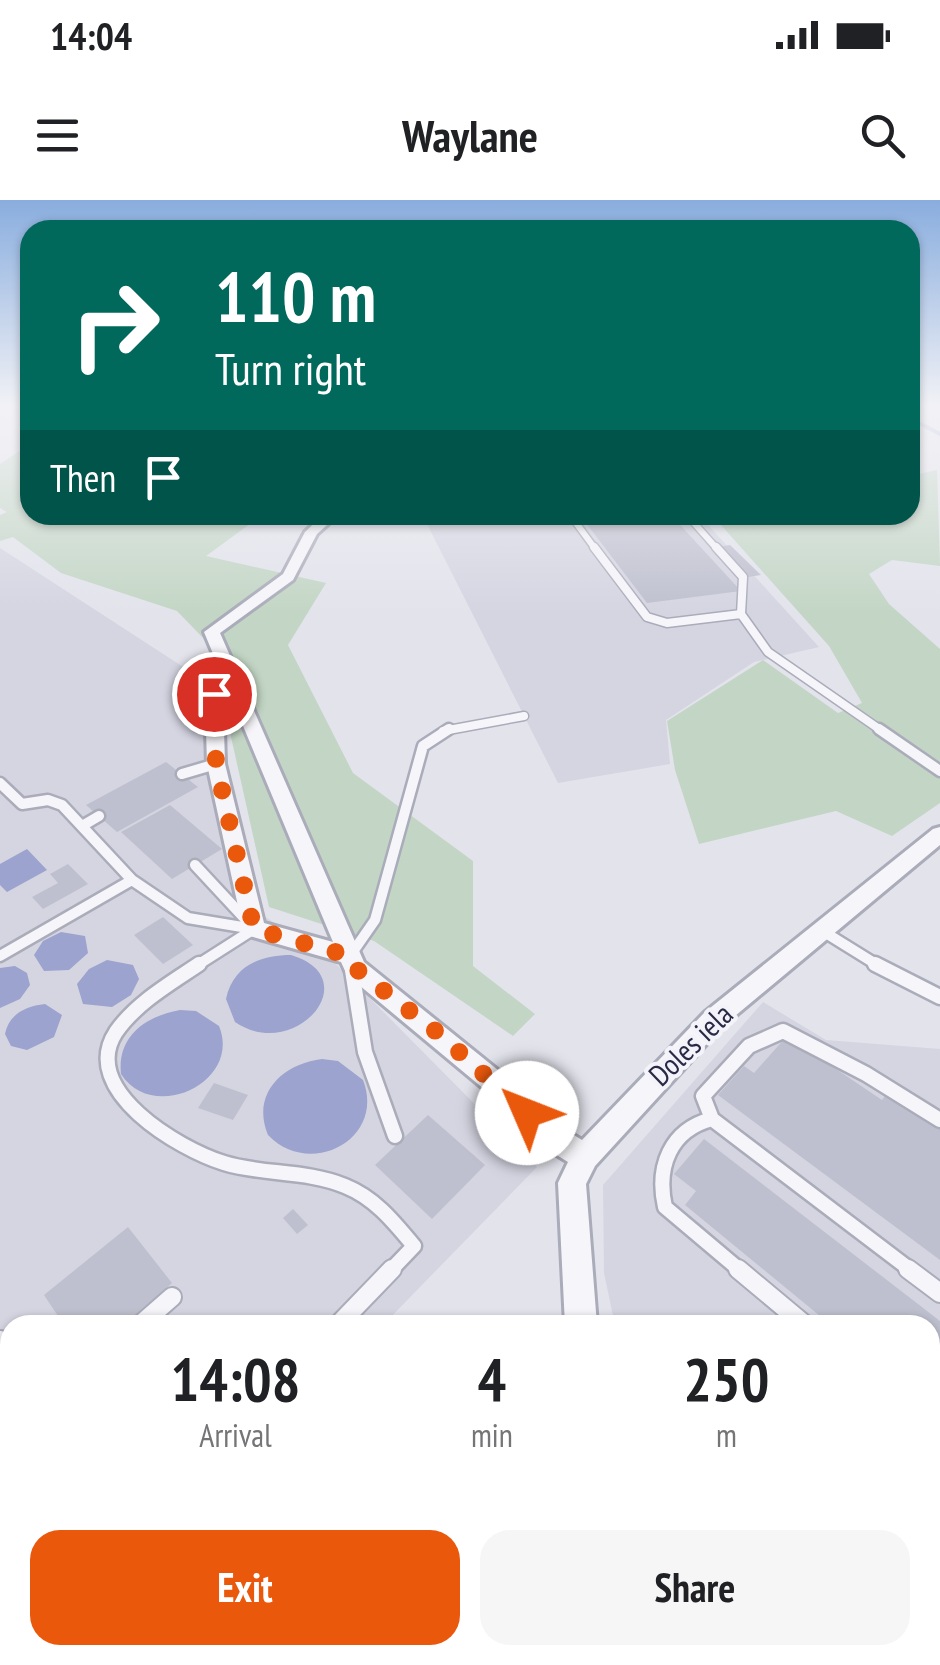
<!DOCTYPE html>
<html lang="en">
<head>
<meta charset="utf-8">
<style>
  :root { --surface:#fff; --page:#f6f6f6; --text:#202124; --muted:#757577; --accent:#ea580c }
  body { margin:0; font-family:"PT Sans Narrow",sans-serif; background:var(--page); color:var(--text); height:100vh; display:flex; flex-direction:column; font-size:38px; white-space:nowrap }
  * { box-sizing:border-box; margin:0 }
  p { font-size:32px; color:var(--muted) }
  .icon { flex:none; width:55px; height:55px; fill:none; stroke:currentColor; stroke-width:2; stroke-linecap:round; stroke-linejoin:round }
  .map { position:relative; flex:1; overflow:hidden }
  .side { position:absolute; left:0px; top:1115px; width:940px; height:350px; display:flex; flex-direction:column; background:var(--surface); border-radius:30px 30px 0 0; box-shadow:0 2px 8px #0004 }
  .side>* { flex:none }
  .banner { position:absolute; left:20px; top:20px; width:900px; height:305px; border-radius:30px; box-shadow:0 2px 8px #0004; background:#00695c; color:#fff; overflow:hidden }
  .pin { position:absolute; display:grid; place-items:center; width:85px; height:85px; color:#fff; margin:-42px; border:5px solid #fff; border-radius:50%; box-shadow:0 2px 10px #0007 }
  .me { position:absolute; width:110px; margin:-55px; rotate:314deg; stroke-linejoin:round; filter:drop-shadow(0 0 8px #0008) }
  .turn { display:flex; align-items:center; gap:35px; height:210px; padding:0 30px; font-size:45px }
  .turn .icon { width:130px; height:130px; stroke-width:2.5 }
  .turn b { display:block; font-size:70px; line-height:85px }
  .then { display:flex; align-items:center; height:95px; padding:0 30px; background:#0003; gap:20px; font-size:38px }
  .eta { display:flex; justify-content:space-evenly; align-items:center; height:170px; text-align:center }
  .eta b { font-size:60px; font-weight:600; line-height:70px }
  .cta { display:flex; gap:20px; margin-top:auto; padding:20px 30px }
  .cta a { flex:1; height:115px; border-radius:30px; background:var(--accent); color:#fff; font-size:40px; font-weight:600; line-height:115px; text-align:center }
  .cta a+a { background:var(--page); color:var(--text) }
  .status { display:flex; justify-content:space-between; align-items:center; height:70px; padding:0 50px; background:var(--surface); direction:ltr }
  .status svg { height:28px; fill:currentColor }
  header { display:flex; justify-content:space-between; align-items:center; height:130px; padding:0 30px; background:var(--surface); font-size:45px; font-weight:600 }
  .map>svg:first-child { display:block }
</style>
</head>
<body>
<div class="status"><b>14:04</b><svg viewBox="0 0 49 12"><path d="M0 12V9h3v3zM5 12V6h3v6zM10 12V3h3v9zM15 12V0h3v12zM26 1h20v11H26zM47 4h2v5h-2z"/></svg></div>
<header><svg class="icon" aria-label="menu" viewBox="0 0 24 24"><path d="M4 6h16M4 12h16M4 18h16"/></svg>Waylane<svg class="icon" aria-label="search" viewBox="0 0 24 24"><circle cx="10" cy="10" r="6"/><path d="M15 15l6 6"/></svg></header>
<div class="map">
<svg width="940" height="1465" viewBox="0 0 940 1465">
  <rect width="100%" height="100%" fill="#e3e3ec"/>
  <!-- built -->
  <path fill="#d4d5e1" d="M 433,315 L 699,315 L 819,447 L 754,462 L 666,520 L 670,564 L 558,583 L 427,324 Z
    M 0,348 L 194,474 L 262,715 L 329,757 L 537,967 L 383,1125 L 10,1125 L 10,1455 L 60,1455 L 50,1465 L 15,1465 L 0,1440 Z
    M 763,802 L 826,840 L 940,849 L 940,1465 L 852,1465 L 842,1455 L 930,1455 L 930,1125 L 615,1125 L 604,1073 L 603,985 Z"/>
  <!-- green -->
  <path fill="#c3d6c5" d="M 30,244 L 30,315 L 262,315 L 206,356 L 326,383 L 288,445 L 353,573 L 473,661 L 473,766 L 535,814 L 513,836 L 374,741 L 269,707 L 227,519 L 236,472 L 177,411 L 61,373 L 13,337 L 0,341 L 0,315 L 7,312 L 0,308 L 0,264 Z
    M 937,270 L 940,366 L 892,360 L 869,374 L 889,404 L 940,449 L 940,603 L 892,636 L 836,611 L 699,644 L 675,570 L 667,521 L 763,460 L 838,513 L 862,503 L 829,446 L 712,315 L 910,315 L 910,276 Z"/>
  <!-- water -->
  <path fill="#9ba3ce" d="M 27,649 L 47,670 L 7,692 L 0,685 L 0,664 Z
    M 61,732 L 85,736 L 88,753 L 69,770 L 44,771 L 34,755 L 43,741 Z
    M 291,755 C 368,778 295,863 235,822 L 226,799 C 233,766 260,755 291,755 Z
    M 107,760 L 133,765 L 139,779 L 131,795 L 112,807 L 83,804 L 77,784 L 89,769 Z
    M 15,766 L 27,773 L 30,785 L 20,799 L 0,808 L 0,768 Z
    M 45,804 L 62,815 L 54,837 L 27,850 L 11,846 L 5,834 C 9,814 26,806 45,804 Z
    M 180,810 L 196,811 L 219,826 C 242,882 153,924 121,874 C 117,836 146,816 180,810 Z
    M 322,859 L 338,861 L 363,880 C 386,939 310,979 268,935 C 251,894 282,864 322,859 Z"/>
  <g fill="none" stroke-linecap="round" stroke-linejoin="round">
    <!-- stream -->
    <path stroke="#9ba3ce" stroke-width="4" d="M 910,218 L 940,234"/>
  </g>
  <!-- building -->
  <path fill="#bfc0cf" d="M 671,315 L 741,391 L 647,403 L 586,323 Z
    M 730,345 L 761,375 L 748,377 L 718,347 Z
    M 166,562 L 198,587 L 117,632 L 86,605 Z
    M 170,605 L 222,649 L 172,679 L 121,632 Z
    M 68,664 L 88,684 L 43,709 L 32,697 L 58,683 L 50,674 Z
    M 163,717 L 193,745 L 163,764 L 134,735 Z
    M 787,836 L 882,900 L 887,893 L 940,929 L 940,1060 L 718,895 L 744,866 L 754,873 Z
    M 214,883 L 248,895 L 233,920 L 198,908 Z
    M 428,915 L 485,965 L 432,1019 L 375,965 Z
    M 704,939 L 940,1121 L 940,1215 L 930,1207 L 930,1125 L 831,1125 L 685,1005 L 696,991 L 674,974 Z
    M 293,1009 L 308,1025 L 297,1034 L 283,1018 Z
    M 128,1027 L 172,1083 L 124,1125 L 64,1125 L 44,1095 Z
    M 940,1323 L 940,1465 L 921,1465 L 910,1455 L 930,1455 L 930,1344 Z
    M 357,1455 L 398,1455 L 405,1465 L 349,1465 Z"/>
  <g fill="none" stroke-linecap="round" stroke-linejoin="round">
    <defs>
      <path id="service-far4" d="M 585,315 L 571,316 L 596,350
        M 687,315 L 718,350"/>
      <path id="service-far3" d="M 594,347 L 647,417 L 667,423 L 741,414
        M 716,347 L 743,377 L 741,414 L 768,452 L 882,531
        M 443,531 L 524,516"/>
      <path id="service-far2" d="M 879,529 L 940,571
        M 182,574 L 216,564
        M 0,583 L 22,604 L 48,600 L 62,605 L 132,680
        M 82,626 L 99,616
        M 195,665 L 248,722
        M 821,730 L 879,766
        M 0,756 L 132,680 L 188,718 L 254,729
        M 196,766 L 254,729
        M 352,766 L 350,756 L 375,720 L 423,546 L 449,529"/>
      <path id="service-far1" d="M 199,764 C 171,783 136,803 116,832 C 78,890 179,949 224,963 C 263,975 306,970 345,986 C 375,998 394,1022 414,1046 L 390,1071
        M 351,764 L 365,852 L 395,936
        M 875,764 L 940,797
        M 712,919 L 703,896 L 749,846 L 783,831 L 866,874 L 940,920
        M 741,1071 L 665,1007 C 656,967 670,930 712,919 L 912,1071"/>
      <path id="service" d="M 738,1069 L 805,1125
        M 908,1069 L 940,1093
        M 140,1125 L 172,1097
        M 338,1125 L 392,1069
        M 0,1140 L 10,1157
        M 930,1231 L 940,1239
        M 440,1455 L 447,1465"/>
      <path id="minor" d="M 323,315 L 338,315 L 317,334 L 293,380 L 220,433 L 364,762 L 514,883 L 559,926 L 582,940 L 705,812 L 933,629 L 940,627 L 940,645 L 723,826 L 595,966 L 586,984 L 597,1125 L 565,1125 L 558,983 L 568,962 L 539,944 L 496,899 L 347,775 L 341,762 L 246,735 L 243,729 L 207,564 L 205,494 L 200,478 L 208,473 L 214,474 L 223,494 L 225,564 L 264,723 L 333,742 L 204,432 L 283,374 L 305,332 Z
        M 779,1455 L 822,1455 L 826,1465 L 783,1465 Z"/>
    </defs>
    <!-- service-far4 casing -->
    <use href="#service-far4" stroke="#abacba" stroke-width="9"/>
    <!-- service-far3 casing -->
    <use href="#service-far3" stroke="#abacba" stroke-width="11"/>
    <!-- service-far2 casing -->
    <use href="#service-far2" stroke="#abacba" stroke-width="15"/>
    <!-- service-far1 casing -->
    <use href="#service-far1" stroke="#abacba" stroke-width="19"/>
    <!-- service casing -->
    <use href="#service" stroke="#abacba" stroke-width="22"/>
    <!-- minor casing -->
    <use href="#minor" stroke="#abacba" stroke-width="6"/>
    <!-- service-far4 -->
    <use href="#service-far4" stroke="#f6f6fa" stroke-width="6"/>
    <!-- service-far3 -->
    <use href="#service-far3" stroke="#f6f6fa" stroke-width="8"/>
    <!-- service-far2 -->
    <use href="#service-far2" stroke="#f6f6fa" stroke-width="10"/>
    <!-- service-far1 -->
    <use href="#service-far1" stroke="#f6f6fa" stroke-width="14"/>
    <!-- service -->
    <use href="#service" stroke="#f6f6fa" stroke-width="18"/>
    <!-- minor -->
    <use href="#minor" fill="#f6f6fa" fill-rule="evenodd"/>
  </g>
  <!-- sky -->
  <linearGradient id="sky" x2="0" y2="1"><stop stop-color="#89adde"/><stop offset="0.5" stop-color="#f2f2f6"/><stop offset="1" stop-color="#f2f2f6" stop-opacity="0"/></linearGradient>
  <rect width="940" height="413" fill="url(#sky)"/>
  <g fill="none" stroke-linecap="round" stroke-linejoin="round">
    <!-- route -->
    <path stroke="#ea580c" stroke-width="18" stroke-dasharray="0 32.4" d="M 214,494 L 216,564 L 254,729 L 350,756 L 355,768 L 438,833 L 527,913"/>
  </g>
  <g text-anchor="middle" dominant-baseline="central" stroke-width="8" stroke-linejoin="round" paint-order="stroke">
    <!-- street labels -->
    <g font-size="30" fill="#292a45" stroke="#f3f3f9">
      <text transform="translate(690 844) rotate(-44)">Doles iela</text>
    </g>
  </g>
</svg>
<div class="pin" style="left:214px;top:494px;background:#d93025"><svg class="icon" aria-label="arrive" viewBox="0 0 24 24"><path d="M6 21V4h12l-3 4 3 4H6"/></svg></div>
<svg class="me" style="left:527px;top:913px" viewBox="-20 -20 40 40"><circle r="19" fill="#fff"/><path d="M0-13L10 11 0 6-10 11z" fill="#ea580c"/></svg>
<div class="banner">
<div class="turn"><svg class="icon" aria-label="right" viewBox="0 0 24 24"><path d="M7 20v-9h11M14 6l5 5-5 5"/></svg><div><b>110 m</b>Turn right</div></div>
<div class="then">Then<svg class="icon" aria-label="arrive" viewBox="0 0 24 24"><path d="M6 21V4h12l-3 4 3 4H6"/></svg></div>
</div>
<section class="side">
<div class="eta">
<div><b>14:08</b><p>Arrival</p></div>
<div><b>4</b><p>min</p></div>
<div><b>250</b><p>m</p></div>
</div>
<div class="cta"><a>Exit</a><a>Share</a></div>
</section>
</div>
</body>
</html>
